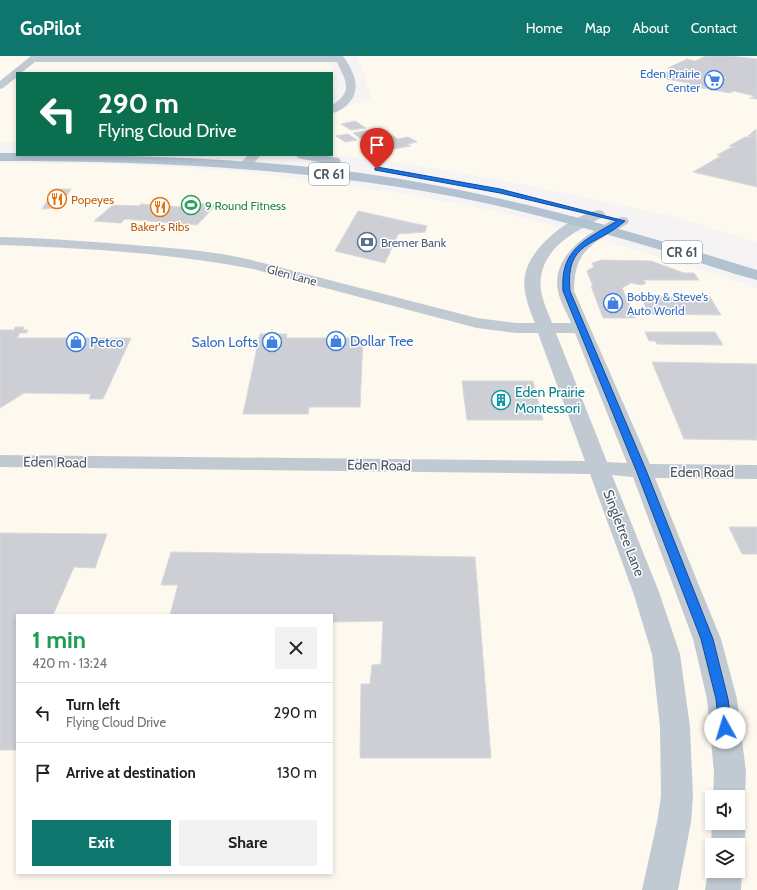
<!DOCTYPE html>
<html lang="en">
<head>
<meta charset="utf-8">
<style>
  :root { --surface:#fff; --page:#f2f2f2; --text:#202124; --muted:#757577; --line:#e0e0e0; --accent:#0f766e }
  body { margin:0; font-family:Cabin,sans-serif; background:var(--page); color:var(--text); height:100vh; display:flex; flex-direction:column; font-size:15px; white-space:nowrap }
  * { box-sizing:border-box; margin:0 }
  p { font-size:13px; color:var(--muted) }
  .icon { flex:none; width:22px; height:22px; fill:none; stroke:currentColor; stroke-width:2; stroke-linecap:round; stroke-linejoin:round }
  .map { position:relative; flex:1; overflow:hidden }
  .side { position:absolute; left:16px; top:558px; width:317px; height:260px; display:flex; flex-direction:column; background:var(--surface); border-radius:0px; box-shadow:0 2px 6px #0003 }
  .side>* { flex:none }
  .banner { position:absolute; left:16px; top:16px; width:317px; height:84px; border-radius:0px; box-shadow:0 2px 6px #0003; background:#0b6e4f; color:#fff; overflow:hidden }
  .fabs { position:absolute; left:705px; top:734px; display:grid; gap:8px }
  .fabs a { display:grid; place-items:center; width:40px; height:40px; border-radius:0px; background:var(--surface); box-shadow:0 2px 6px #0003; font-size:20px }
  .pin { position:absolute; display:grid; place-items:center; width:34px; height:34px; color:#fff; margin:-41px -17px; border-radius:50% 50% 50% 0; rotate:-45deg; box-shadow:0 0 4px #0007 }
  .pin .icon { rotate:45deg }
  .me { position:absolute; width:44px; margin:-22px; rotate:354deg; stroke-linejoin:round; filter:drop-shadow(0 0 3px #0008) }
  .turn { display:flex; align-items:center; gap:14px; height:84px; padding:0 16px; font-size:18px }
  .turn .icon { width:52px; height:52px; stroke-width:2.5 }
  .turn b { display:block; font-size:28px; line-height:34px }
  .round { display:grid; place-items:center; flex:none; width:42px; height:42px; border-radius:0px; background:var(--page) }
  .summary { display:flex; align-items:center; justify-content:space-between; height:68px; padding:0 16px }
  h1 { font-size:24px; font-weight:700; line-height:30px; color:#1e9e55 }
  .cta { display:flex; gap:8px; margin-top:auto; padding:8px 16px }
  .cta a { flex:1; height:46px; border-radius:0px; background:var(--accent); color:#fff; font-size:16px; font-weight:700; line-height:46px; text-align:center }
  .cta a+a { background:var(--page); color:var(--text) }
  ul { padding:0; list-style:none }
  li { display:flex; align-items:center; gap:12px; height:60px; padding:0 16px; border-top:1px solid var(--line) }
  li div { flex:1 }
  li b { display:block; font-size:15px }
  li em { font-style:normal }
  header { display:flex; align-items:center; gap:24px; box-sizing:border-box; height:56px; padding:0 20px; background:var(--accent); color:#fff }
  header strong { font-size:19px }
  nav { display:flex; gap:22px; margin-inline-start:auto; font-size:14px }
  .map>svg:first-child { display:block }
</style>
</head>
<body>
<header>
<strong>GoPilot</strong>
<nav><a>Home</a><a>Map</a><a>About</a><a>Contact</a></nav>
</header>
<div class="map">
<svg width="757" height="834" viewBox="0 0 757 834">
  <rect width="100%" height="100%" fill="#f5f3f3"/>
  <!-- commercial -->
  <path fill="#fdf9ef" fill-rule="evenodd" d="M 0,0 L 328,0 L 336,27 L 335,35 L 332,38 L 332,17 L 17,17 L 17,86 L 0,87 Z
    M 357,0 L 757,0 L 757,186 L 672,160 L 526,129 L 415,109 L 332,99 L 332,60 L 350,49 L 371,43 L 363,13 Z
    M 0,107 L 109,108 L 191,112 L 249,116 L 407,138 L 485,153 L 533,164 L 674,205 L 757,232 L 757,834 L 0,834 ZM 17,559 L 332,559 L 332,817 L 17,817 ZM 712,741 L 738,741 L 738,767 L 712,767 ZM 712,789 L 738,789 L 738,815 L 712,815 Z"/>
  <!-- building -->
  <path fill="#cdcfd5" stroke="#d7d9de" d="M 706,0 L 729,0 L 757,3 L 757,43 L 750,42 L 755,40 L 734,35 L 730,37 L 685,29 L 688,27 L 656,21 L 675,13 L 668,12 L 687,3 L 695,5 Z
    M 355,65 L 366,72 L 351,74 L 341,68 Z
    M 381,72 L 390,78 L 361,83 L 353,77 Z
    M 756,73 L 757,131 L 693,116 L 721,100 L 717,99 L 732,91 L 735,91 L 729,90 L 745,81 L 751,81 L 748,80 Z
    M 348,78 L 357,84 L 345,86 L 336,80 Z
    M 390,78 L 398,83 L 408,81 L 417,86 L 407,88 L 411,90 L 382,95 L 361,83 Z
    M 55,133 L 71,133 L 59,152 L 42,153 Z
    M 184,146 L 216,149 L 197,169 L 125,163 L 121,167 L 94,165 L 113,149 L 139,150 L 141,148 L 180,151 Z
    M 358,155 L 417,168 L 427,170 L 425,176 L 398,178 L 385,207 L 335,195 Z
    M 602,204 L 651,205 L 684,217 L 694,217 L 699,224 L 643,224 L 646,227 L 642,229 L 631,227 L 622,232 L 635,262 L 603,262 L 591,230 L 593,230 L 587,216 L 588,214 L 594,211 L 592,207 Z
    M 641,241 L 710,241 L 721,259 L 649,258 Z
    M 15,271 L 24,271 L 23,274 L 28,274 L 26,277 L 20,277 L 17,282 L 131,282 L 103,343 L 89,343 L 91,338 L 24,337 L 0,352 L 0,274 L 14,274 Z
    M 645,276 L 715,276 L 723,289 L 657,288 L 655,285 L 649,285 Z
    M 260,278 L 287,278 L 286,282 L 363,282 L 360,351 L 309,351 L 308,358 L 243,358 Z
    M 652,306 L 757,308 L 757,384 L 684,383 Z
    M 462,325 L 533,325 L 543,364 L 467,364 Z
    M 729,471 L 757,471 L 757,498 L 742,498 Z
    M 0,477 L 107,478 L 95,512 L 74,511 L 53,559 L 17,559 L 17,694 L 0,694 Z
    M 171,496 L 475,501 L 491,702 L 360,702 L 361,628 L 370,628 L 372,609 L 381,608 L 383,565 L 332,566 L 332,559 L 170,559 L 178,529 L 161,529 Z"/>
  <g fill="none" stroke-linecap="round" stroke-linejoin="round">
    <!-- minor -->
    <path fill="#c1cad2" fill-rule="evenodd" d="M 31,0 L 343,0 C 353,14 363,33 348,48 C 344,52 338,56 332,57 L 332,49 C 354,35 346,26 337,6 L 35,6 L 21,17 L 17,17 L 17,21 L 3,32 L 0,33 L 0,25 Z
      M 248,99 L 261,99 L 249,112 L 241,112 L 239,109 Z
      M 598,154 L 603,155 L 605,158 L 603,161 C 573,176 536,195 541,235 C 543,246 548,256 552,267 L 571,267 C 567,257 560,246 558,235 C 552,206 577,185 599,172 C 608,167 617,159 627,162 L 629,165 L 627,168 C 594,187 574,192 574,235 L 650,408 L 757,409 L 757,423 L 655,422 L 721,583 L 737,643 L 746,716 L 745,741 L 740,751 L 738,752 L 738,741 L 713,741 L 714,716 L 707,643 L 693,583 L 633,421 L 612,419 L 659,536 L 680,598 L 690,671 L 693,740 L 691,766 L 678,834 L 642,834 L 657,766 L 661,740 L 660,671 L 652,598 L 633,536 L 590,418 L 0,411 L 0,399 L 585,405 L 538,277 L 516,277 L 477,272 L 253,213 C 170,197 84,192 0,189 L 0,181 C 49,182 97,186 145,190 C 184,193 222,196 259,206 L 477,262 L 516,267 L 535,267 C 529,252 522,235 525,219 C 531,189 570,161 598,154 ZM 556,277 L 575,277 L 627,407 L 607,406 Z
      M 738,755 L 741,756 C 747,771 747,785 740,800 L 738,801 L 738,789 L 712,789 L 712,791 L 711,789 L 712,767 L 738,767 Z
      M 712,805 L 712,815 L 738,815 L 738,805 L 742,815 L 741,834 L 705,834 L 708,815 Z"/>
    <!-- major -->
    <path fill="#b3c2d1" fill-rule="evenodd" d="M 0,97 L 17,97 L 17,99 C 143,99 269,102 394,122 C 518,142 638,177 757,214 L 757,224 C 725,216 693,204 661,194 C 603,177 544,160 485,147 C 325,113 163,105 0,105 Z
      M 296,99 L 322,99 L 339,102 L 341,105 L 339,108 L 335,109 L 302,103 L 298,102 Z"/>
  </g>
  <!-- route -->
  <path fill="#1a73e8" stroke="#114b97" d="M 377,111 L 500,133 L 625,165 C 596,191 565,184 570,235 L 646,414 L 713,583 L 728,643 L 732,672 L 730,676 L 725,677 L 721,676 L 719,672 L 716,643 L 701,583 L 636,414 L 563,235 C 560,193 585,184 617,165 L 500,137 L 375,114 L 375,112 Z"/>
  <!-- icons -->
  <defs>
    <symbol id="supermarket-ring" viewBox="-11 -11 22 22"><circle r="9.5" fill="#fff" stroke="#3f7fe0" stroke-width="1.5"/><path d="M-6-5.5h2.5l.6 2H6L4.5 2H-2.5L-4.4-4H-6ZM-1.5 3.2a1.3 1.3 0 1 0 .1 0ZM3 3.2a1.3 1.3 0 1 0 .1 0Z" fill="#3f7fe0"/></symbol>
    <symbol id="restaurant-ring" viewBox="-11 -11 22 22"><circle r="9.5" fill="#fff" stroke="#e8710a" stroke-width="1.5"/><path d="M-5-6h1v4h1v-4h1v4h1v-4h1v5L-1.5 .5V6h-2V.5L-5-1ZM5-6V6H3V1.5H1.5Q1.5-4 5-6Z" fill="#e8710a"/></symbol>
    <symbol id="stadium-ring" viewBox="-11 -11 22 22"><circle r="9.5" fill="#fff" stroke="#2e9e5b" stroke-width="1.5"/><path d="M0-5a6.5 5 0 1 0 0 10a6.5 5 0 1 0 0-10ZM-3.5-1.8h7v3.6h-7Z" fill="#2e9e5b"/></symbol>
    <symbol id="bank-ring" viewBox="-11 -11 22 22"><circle r="9.5" fill="#fff" stroke="#5c6f8a" stroke-width="1.5"/><path d="M-6-4H6V4H-6ZM0-2.3a2.3 2.3 0 1 0 0 4.6a2.3 2.3 0 1 0 0-4.6Z" fill="#5c6f8a"/></symbol>
    <symbol id="shop-ring" viewBox="-11 -11 22 22"><circle r="9.5" fill="#fff" stroke="#3f7fe0" stroke-width="1.5"/><path d="M-5-2.5h2.3a2.7 3.5 0 0 1 5.4 0H5L5.5 6h-11ZM-1.5-2.5h3a1.5 2.3 0 0 0-3 0Z" fill="#3f7fe0"/></symbol>
    <symbol id="building-ring" viewBox="-11 -11 22 22"><circle r="9.5" fill="#fff" stroke="#0f9aa8" stroke-width="1.5"/><path d="M-4-6H4V6H1V3H-1V6H-4ZM-2.5-4.3h1.7v1.8h-1.7ZM.8-4.3h1.7v1.8H.8ZM-2.5-1h1.7V.8h-1.7ZM.8-1h1.7V.8H.8Z" fill="#0f9aa8"/></symbol>
  </defs>
  <g fill-rule="evenodd">
    <use href="#supermarket-ring" x="703" y="13" width="22" height="22"/>
    <use href="#restaurant-ring" x="46" y="132" width="22" height="22"/>
    <use href="#stadium-ring" x="180" y="138" width="22" height="22"/>
    <use href="#restaurant-ring" x="149" y="140" width="22" height="22"/>
    <use href="#bank-ring" x="356" y="175" width="22" height="22"/>
    <use href="#shop-ring" x="602" y="236" width="22" height="22"/>
    <use href="#shop-ring" x="325" y="274" width="22" height="22"/>
    <use href="#shop-ring" x="65" y="275" width="22" height="22"/>
    <use href="#shop-ring" x="261" y="275" width="22" height="22"/>
    <use href="#building-ring" x="490" y="333" width="22" height="22"/>
  </g>
  <g text-anchor="middle" dominant-baseline="central" stroke-width="3" stroke-linejoin="round" paint-order="stroke">
    <!-- far-shop labels -->
    <g font-size="12" fill="#366cbe" stroke="#fff" text-anchor="end">
      <text x="700" y="17">Eden Prairie<tspan x="700" dy="14">Center</tspan></text>
      <text x="627" y="240" text-anchor="start">Bobby &amp; Steve's<tspan x="627" dy="14">Auto World</tspan></text>
    </g>
    <!-- far-food labels -->
    <g font-size="12" fill="#c56008" stroke="#fff" text-anchor="start">
      <text x="71" y="143">Popeyes</text>
      <text x="160" y="170" text-anchor="middle">Baker's Ribs</text>
    </g>
    <!-- far-leisure labels -->
    <g font-size="12" fill="#27864d" stroke="#fff" text-anchor="start">
      <text x="205" y="149">9 Round Fitness</text>
    </g>
    <!-- far-service labels -->
    <g font-size="12" fill="#4e5e75" stroke="#fff" text-anchor="start">
      <text x="381" y="186">Bremer Bank</text>
    </g>
    <!-- far-street labels -->
    <g font-size="12" fill="#4a5661" stroke="#fff">
      <text transform="translate(292 219) rotate(15)">Glen Lane</text>
    </g>
    <!-- shield labels -->
    <g fill="#fff" stroke="#808990" stroke-width="1">
      <rect x="309" y="107" width="40" height="22" rx="3"/>
      <rect x="662" y="185" width="40" height="22" rx="3"/>
    </g>
    <g font-size="13" font-weight="bold" fill="#4a5661">
      <text x="329" y="118">CR 61</text>
      <text x="682" y="196">CR 61</text>
    </g>
    <!-- shop labels -->
    <g font-size="14" fill="#366cbe" stroke="#fff" text-anchor="start">
      <text x="350" y="285">Dollar Tree</text>
      <text x="90" y="286">Petco</text>
      <text x="258" y="286" text-anchor="end">Salon Lofts</text>
    </g>
    <!-- culture labels -->
    <g font-size="14" fill="#0d838f" stroke="#fff" text-anchor="start">
      <text x="515" y="336">Eden Prairie<tspan x="515" dy="16">Montessori</tspan></text>
    </g>
    <!-- street labels -->
    <g font-size="14" fill="#4a5661" stroke="#fff">
      <text transform="translate(55 406) rotate(1)">Eden Road</text>
      <text transform="translate(379 409) rotate(1)">Eden Road</text>
      <text x="702" y="416">Eden Road</text>
      <text transform="translate(624 477) rotate(69)">Singletree Lane</text>
    </g>
  </g>
</svg>
<div class="fabs">
<a><svg class="icon" aria-label="sound" viewBox="0 0 24 24"><path d="M4 9h4l5-4v14l-5-4H4zM17 9q2 3 0 6"/></svg></a>
<a><svg class="icon" aria-label="layers" viewBox="0 0 24 24"><path d="M12 4l9 5-9 5-9-5zM3 14l9 5 9-5"/></svg></a>
</div>
<div class="pin" style="left:377px;top:113px;background:#d93025"><svg class="icon" aria-label="arrive" viewBox="0 0 24 24"><path d="M6 21V4h12l-3 4 3 4H6"/></svg></div>
<svg class="me" style="left:725px;top:672px" viewBox="-20 -20 40 40"><circle r="19" fill="#fff"/><path d="M0-13L10 11 0 6-10 11z" fill="#1a73e8"/></svg>
<div class="banner">
<div class="turn"><svg class="icon" aria-label="left" viewBox="0 0 24 24"><path d="M17 20v-9H6M10 6l-5 5 5 5"/></svg><div><b>290 m</b>Flying Cloud Drive</div></div>
</div>
<section class="side">
<div class="summary"><div><h1>1 min</h1><p>420 m · 13:24</p></div><a class="round"><svg class="icon" aria-label="close" viewBox="0 0 24 24"><path d="M6 6l12 12M18 6L6 18"/></svg></a></div>
<ul>
<li><svg class="icon" aria-label="left" viewBox="0 0 24 24"><path d="M17 20v-9H6M10 6l-5 5 5 5"/></svg><div><b>Turn left</b><p>Flying Cloud Drive</p></div><em>290 m</em></li>
<li><svg class="icon" aria-label="arrive" viewBox="0 0 24 24"><path d="M6 21V4h12l-3 4 3 4H6"/></svg><div><b>Arrive at destination</b></div><em>130 m</em></li>
</ul>
<div class="cta"><a>Exit</a><a>Share</a></div>
</section>
</div>
</body>
</html>
